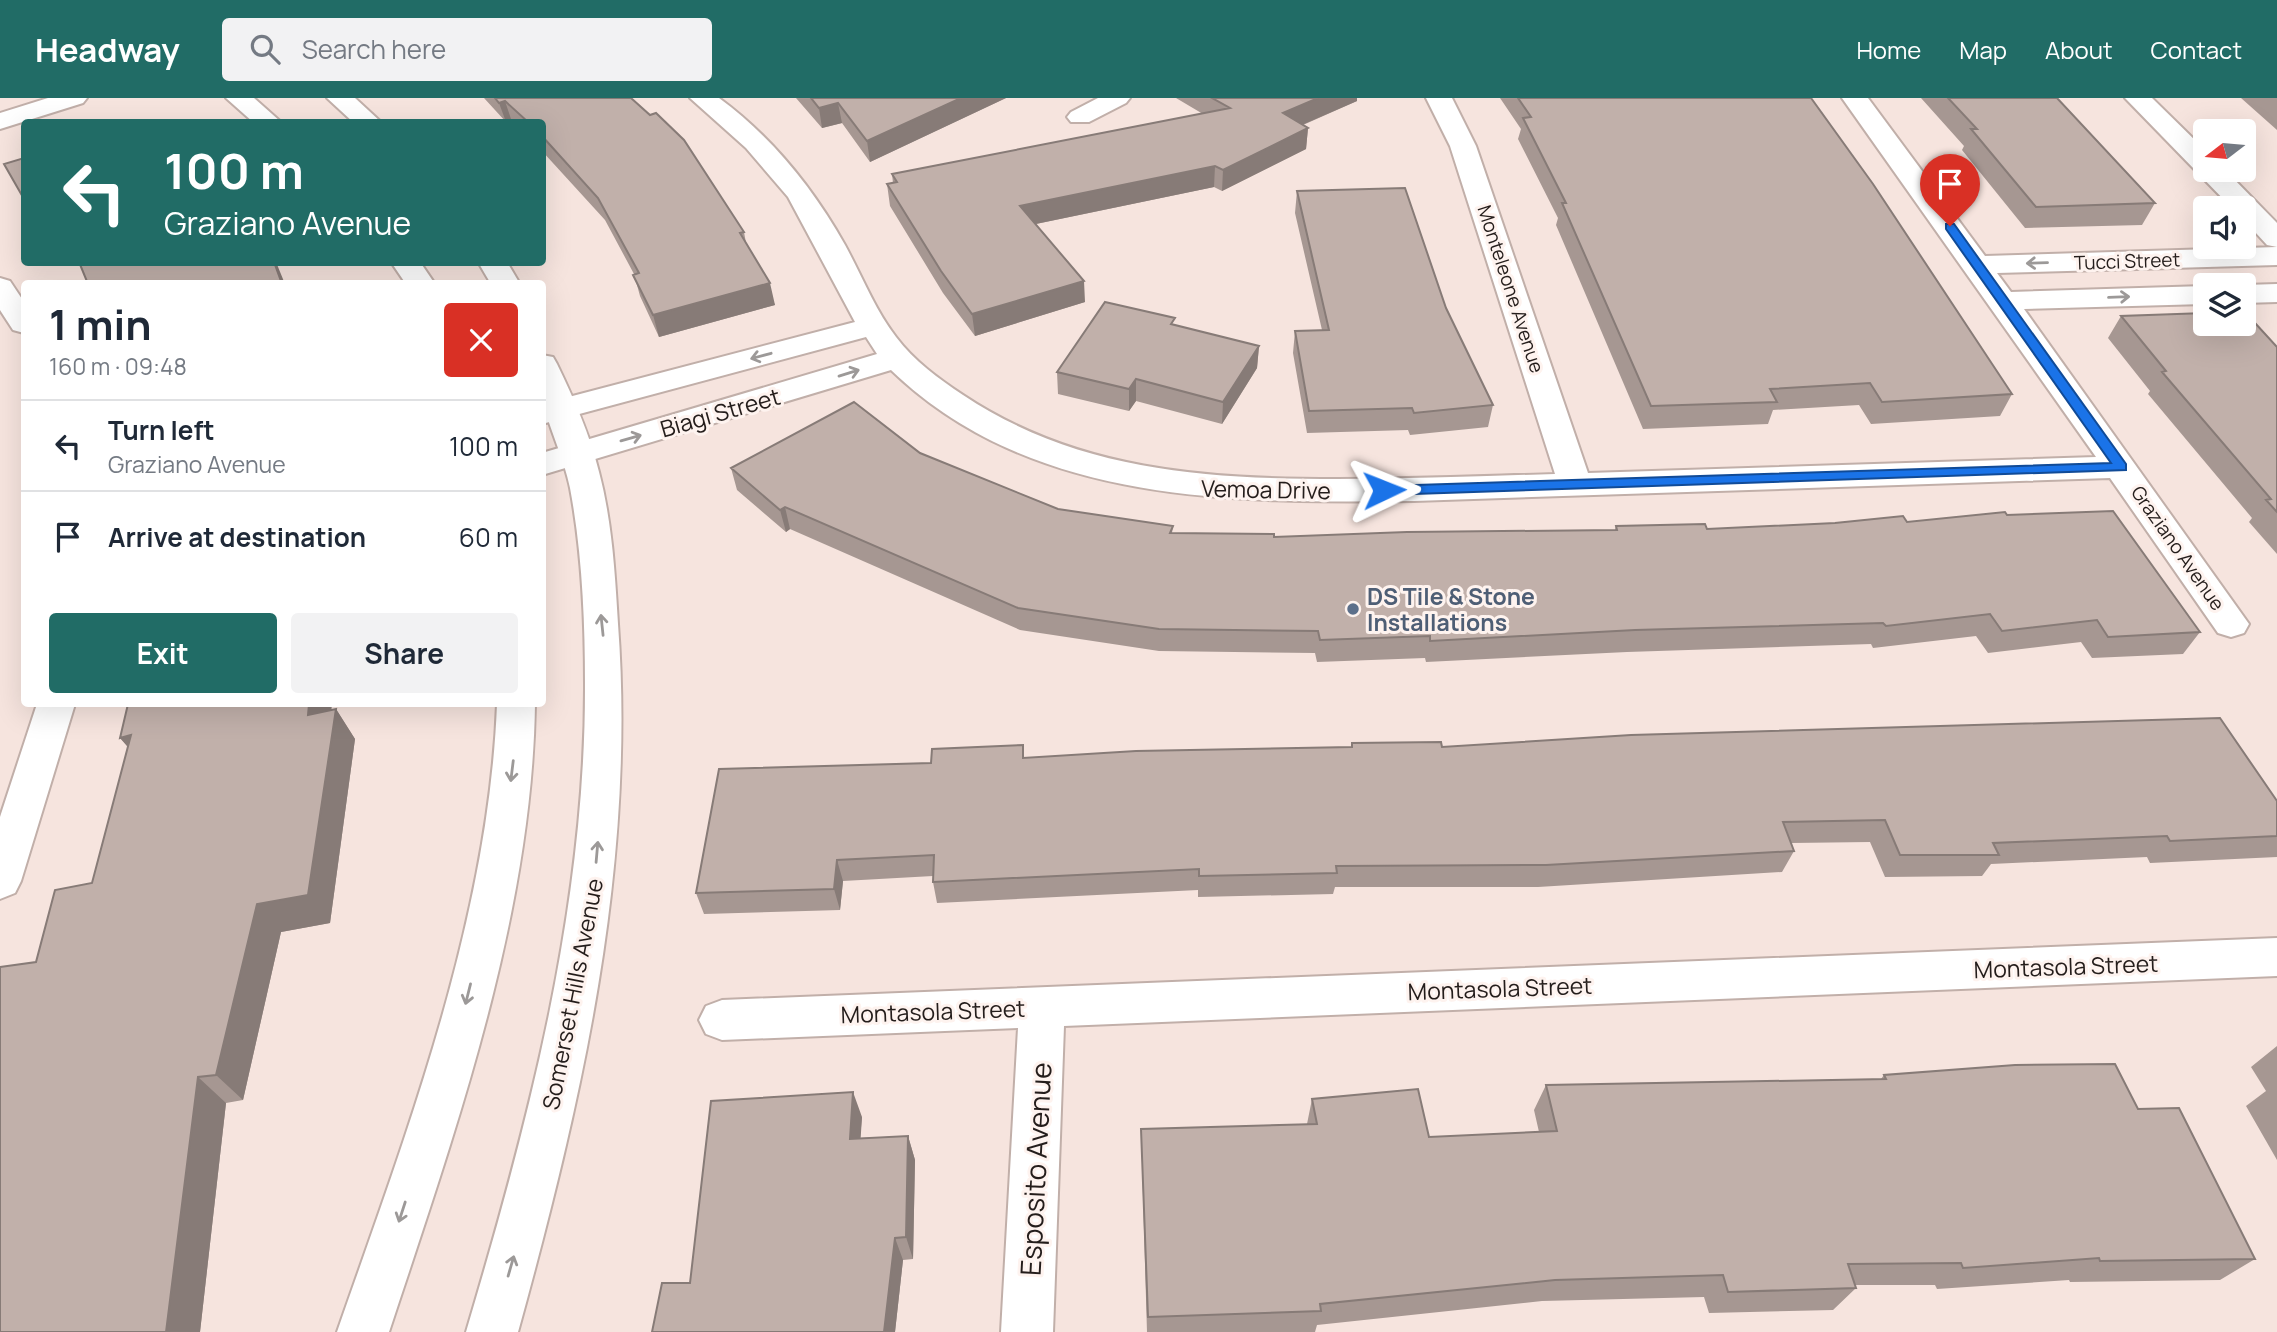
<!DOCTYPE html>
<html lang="en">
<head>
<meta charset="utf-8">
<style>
  :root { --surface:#fff; --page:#f2f2f3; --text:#1f2937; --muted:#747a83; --line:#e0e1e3; --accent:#216c66 }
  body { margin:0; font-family:Manrope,sans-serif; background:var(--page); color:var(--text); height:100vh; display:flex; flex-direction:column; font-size:26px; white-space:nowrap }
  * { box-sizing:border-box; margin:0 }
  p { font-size:23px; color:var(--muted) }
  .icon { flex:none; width:38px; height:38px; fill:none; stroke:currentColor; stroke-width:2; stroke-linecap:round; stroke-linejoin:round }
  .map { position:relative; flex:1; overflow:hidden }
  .panel { position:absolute; left:21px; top:182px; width:525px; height:427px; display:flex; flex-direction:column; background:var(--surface); border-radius:7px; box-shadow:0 7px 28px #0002 }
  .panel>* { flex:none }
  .banner { position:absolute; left:21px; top:21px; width:525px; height:147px; border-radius:7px; box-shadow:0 7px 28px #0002; background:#216c66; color:#fff; overflow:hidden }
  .needle { width:46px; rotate:254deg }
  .tools { position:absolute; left:2193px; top:21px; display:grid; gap:14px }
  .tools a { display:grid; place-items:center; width:63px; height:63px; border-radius:7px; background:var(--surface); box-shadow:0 7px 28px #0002; font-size:35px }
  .pin { position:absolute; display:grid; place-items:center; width:60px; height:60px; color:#fff; margin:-72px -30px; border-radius:50% 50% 50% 0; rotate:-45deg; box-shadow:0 0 7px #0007 }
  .pin .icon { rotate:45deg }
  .me { position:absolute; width:77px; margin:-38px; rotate:88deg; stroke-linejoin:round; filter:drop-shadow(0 0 5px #0008) }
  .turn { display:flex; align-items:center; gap:24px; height:147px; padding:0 28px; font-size:32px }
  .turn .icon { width:91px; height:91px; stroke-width:2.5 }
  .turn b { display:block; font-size:49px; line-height:60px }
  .round { display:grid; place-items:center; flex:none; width:74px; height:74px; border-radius:7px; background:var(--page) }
  .summary { display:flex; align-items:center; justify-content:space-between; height:119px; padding:0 28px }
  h1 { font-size:42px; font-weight:700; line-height:52px }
  .action { display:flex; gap:14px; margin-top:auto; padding:14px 28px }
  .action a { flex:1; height:80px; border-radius:7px; background:var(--accent); color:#fff; font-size:28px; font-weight:700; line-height:80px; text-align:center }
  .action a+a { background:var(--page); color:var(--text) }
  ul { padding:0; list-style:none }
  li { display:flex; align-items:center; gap:21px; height:91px; padding:0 28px; border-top:2px solid var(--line) }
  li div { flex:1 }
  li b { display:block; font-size:26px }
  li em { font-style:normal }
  header { display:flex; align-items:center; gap:42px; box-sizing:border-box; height:98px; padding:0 35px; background:var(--accent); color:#fff }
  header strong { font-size:33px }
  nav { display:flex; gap:38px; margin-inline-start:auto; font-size:24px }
  .search { width:490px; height:63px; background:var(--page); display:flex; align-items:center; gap:18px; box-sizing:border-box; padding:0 24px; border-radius:7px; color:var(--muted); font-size:26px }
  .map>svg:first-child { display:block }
</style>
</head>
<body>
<header>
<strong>Headway</strong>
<div class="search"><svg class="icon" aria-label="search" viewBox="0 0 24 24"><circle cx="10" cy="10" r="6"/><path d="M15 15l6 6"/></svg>Search here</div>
<nav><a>Home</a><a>Map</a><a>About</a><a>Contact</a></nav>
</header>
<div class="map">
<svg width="2277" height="1234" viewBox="0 0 2277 1234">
  <rect width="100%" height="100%" fill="#f6e4de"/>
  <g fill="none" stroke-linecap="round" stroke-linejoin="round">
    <defs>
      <path id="minor" d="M 690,0 L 719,0 C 772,39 813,90 845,147 C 862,178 875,212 896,239 C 914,263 939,281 963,297 C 1077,373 1206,381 1338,381 C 1411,381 1483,378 1555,376 L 1450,48 L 1426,0 L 1452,0 L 1476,48 L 1588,375 L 2096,359 L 1842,0 L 1868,0 L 1985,158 L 2277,149 L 2277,167 L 1997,175 L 2011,194 L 2205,188 L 2205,206 L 2024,211 L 2249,526 L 2244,535 L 2231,539 L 2218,535 L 2110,380 L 1414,403 C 1233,405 1031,407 891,272 L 542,377 L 542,355 L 877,256 L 866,239 L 542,326 L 542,306 L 855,224 L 788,99 L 746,50 Z
        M 1098,0 L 1130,0 L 1126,5 L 1089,24 L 1071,24 L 1067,19 L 1071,14 Z
        M 2125,0 L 2152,0 L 2205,52 L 2205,72 L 2225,72 L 2277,125 L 2277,149 L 2267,147 L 2244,122 L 2244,110 L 2232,110 Z
        M 0,180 L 10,183 L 24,204 L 24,235 L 13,232 L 0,212 Z
        M 2277,186 L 2277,204 L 2244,205 L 2244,187 Z
        M 37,606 L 75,606 L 21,783 L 15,795 L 0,801 L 0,719 Z
        M 2277,840 L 2277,878 L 1064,928 L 1053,1234 L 1001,1234 L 1018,930 L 722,942 L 706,936 L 699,922 L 706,908 L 722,902 Z"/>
      <path id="major" d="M 48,0 L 87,0 L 83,5 L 0,31 L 0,15 Z
        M 226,0 L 254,0 L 281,24 L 253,24 Z
        M 327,0 L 355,0 L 381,24 L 353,24 Z
        M 391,164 L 420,164 L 435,186 L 406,186 Z
        M 478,164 L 507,164 L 520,186 L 491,186 Z
        M 542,257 L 553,259 L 557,266 C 574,301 590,337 599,374 C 612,423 615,476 618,526 C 636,768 582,1002 518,1234 L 466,1234 C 529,1023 586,807 585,585 C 585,522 582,453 570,390 C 564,360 550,333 543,304 C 540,290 542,271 542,257 Z
        M 497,606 L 535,606 C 532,818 455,1034 389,1234 L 337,1234 C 407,1034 489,819 497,606 Z"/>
    </defs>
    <!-- minor casing -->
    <use href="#minor" stroke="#c1afa9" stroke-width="4"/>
    <!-- major casing -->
    <use href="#major" stroke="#c1afa9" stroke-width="4"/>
    <!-- minor -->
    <use href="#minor" fill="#fff" fill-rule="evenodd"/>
    <!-- major -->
    <use href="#major" fill="#fff" fill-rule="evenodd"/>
  </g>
  <!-- wall -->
  <path fill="#a69792" d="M 484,0 L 631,0 L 744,134 L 746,145 L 775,207 L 659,239 L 640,198 L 634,176 L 605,122 L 542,53 L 542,24 L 506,24 Z
    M 796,0 L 1006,0 L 870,64 L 842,25 L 822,30 Z
    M 1176,0 L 1357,0 L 1357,3 L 1303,27 L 1308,30 L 1306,51 L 1222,93 L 1214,89 L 1036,126 L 1085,204 L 975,238 L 943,195 L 890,108 L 887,86 L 893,85 L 892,76 L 1203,16 Z
    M 1500,0 L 1811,0 L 2012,296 L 2000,318 L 1871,326 L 1859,307 L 1773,312 L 1768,326 L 1643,331 L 1556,127 L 1558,120 L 1518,41 L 1521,31 Z
    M 1921,0 L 2057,0 L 2155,105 L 2142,127 L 2025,130 L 1962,52 L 1964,48 Z
    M 2241,0 L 2277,0 L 2277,32 Z
    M 1297,93 L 1493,307 L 1488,329 L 1410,337 L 1408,332 L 1307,335 L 1293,255 L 1295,233 L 1322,232 L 1295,115 Z
    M 2121,218 L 2277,249 L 2277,456 L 2249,424 L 2252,420 L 2148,296 L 2150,293 L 2108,240 Z
    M 1175,227 L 1259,248 L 1257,270 L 1222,326 L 1136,303 L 1129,313 L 1058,296 L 1057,274 Z
    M 920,355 L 1058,411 L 1173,428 L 1172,435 L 1274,439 L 1615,432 L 1616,428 L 1707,431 L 1907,424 L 2007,417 L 2200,534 L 2183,556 L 2092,560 L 2081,544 L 1988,555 L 1976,538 L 1873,550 L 1871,546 L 1627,554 L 1426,564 L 1425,560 L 1317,564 L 1315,555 L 1159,553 L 1020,532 L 790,431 L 786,434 L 737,392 L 731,370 Z
    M 336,611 L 355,641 L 330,825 L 281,834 L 243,1002 L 226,1005 L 200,1234 L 0,1234 L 36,864 L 92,785 L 128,648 L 120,640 Z
    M 1352,645 L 1442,649 L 2277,703 L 2277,759 L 2150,765 L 2147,759 L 1991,766 L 1982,778 L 1885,779 L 1870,744 L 1791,745 L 1794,753 L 1782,774 L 1538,789 L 1335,789 L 1333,796 L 1198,799 L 1198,792 L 937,805 L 933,784 L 933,778 L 843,783 L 840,812 L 704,816 L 696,795 L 931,665 L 1024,660 L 1351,649 Z
    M 2277,948 L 2277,1062 L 2246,1008 L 2266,993 L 2251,969 Z
    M 1884,977 L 2138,1011 L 2255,1161 L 2220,1182 L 2070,1184 L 2069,1182 L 1937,1191 L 1935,1187 L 1855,1187 L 1856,1190 L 1833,1212 L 1709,1215 L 1704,1199 L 1542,1203 L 1317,1227 L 1315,1234 L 1147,1234 L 1141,1031 L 1307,1026 L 1312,1001 L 1429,1039 L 1539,1034 L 1534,1012 L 1546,987 L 1881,981 Z
    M 862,1019 L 860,1040 L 908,1038 L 915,1062 L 913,1161 L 903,1162 L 895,1234 L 652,1234 L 690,1185 Z"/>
  <!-- shaded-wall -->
  <path fill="#877b77" d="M 961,0 L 1006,0 L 870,64 L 867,43 Z
    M 1318,0 L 1357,0 L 1357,3 L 1281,36 L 1283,15 Z
    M 505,3 L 512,24 L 506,24 L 499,5 Z
    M 838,5 L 842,25 L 822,30 L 819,10 Z
    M 1308,30 L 1306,51 L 1222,93 L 1223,72 Z
    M 1215,68 L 1214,89 L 1021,129 L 1020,108 Z
    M 274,164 L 276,164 L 285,186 L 282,186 Z
    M 1084,183 L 1085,204 L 975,238 L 972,216 Z
    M 770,185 L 775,207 L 659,239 L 653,217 Z
    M 1259,248 L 1257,270 L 1222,326 L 1223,304 Z
    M 1136,281 L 1136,303 L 1129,313 L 1129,291 Z
    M 785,409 L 790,431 L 786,434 L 780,412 Z
    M 309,606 L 332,606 L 328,647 L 308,617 Z
    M 336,611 L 355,641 L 330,825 L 281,834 L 243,1002 L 216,977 L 257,806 Z
    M 131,637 L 145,669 L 120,640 Z
    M 837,762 L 843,783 L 840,812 L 834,791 Z
    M 198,979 L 226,1005 L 200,1234 L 166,1234 Z
    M 853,994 L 862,1019 L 859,1065 L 850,1041 Z
    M 908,1038 L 915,1062 L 913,1161 L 906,1139 Z
    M 895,1140 L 903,1162 L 895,1234 L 884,1234 Z"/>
  <!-- building -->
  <path fill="#c1b0aa" stroke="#877b77" stroke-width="2" d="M 495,0 L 631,0 L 650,17 L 656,15 L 684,42 L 744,134 L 740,135 L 770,185 L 653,217 L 633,177 L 639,175 L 598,100 L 542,38 L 542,24 L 528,24 L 505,3 L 499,5 Z
    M 811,0 L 961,0 L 867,43 L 838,5 L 819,10 Z
    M 1212,0 L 1318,0 L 1283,15 L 1308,30 L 1223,72 L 1215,68 L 1020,108 L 1084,183 L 972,216 L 941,173 L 887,86 L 897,84 L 892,76 L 1230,10 Z
    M 1518,0 L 1811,0 L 1873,86 L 2012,296 L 1882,304 L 1870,285 L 1770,291 L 1777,304 L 1651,308 L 1562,105 L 1566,105 L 1523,20 L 1531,19 Z
    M 1948,0 L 2057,0 L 2155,105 L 2036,109 L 1971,31 L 1977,31 Z
    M 24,60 L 24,101 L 4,66 Z
    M 1405,90 L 1446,210 L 1493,307 L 1414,315 L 1412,310 L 1309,313 L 1295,233 L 1329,232 L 1297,93 Z
    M 79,164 L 274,164 L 282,186 L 88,186 Z
    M 1105,204 L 1175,220 L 1171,226 L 1259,248 L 1223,304 L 1136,281 L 1129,291 L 1057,274 Z
    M 2244,214 L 2245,214 L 2277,249 L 2277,414 L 2266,402 L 2271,401 L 2162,274 L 2166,273 L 2121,218 L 2205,215 L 2205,226 L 2244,226 Z
    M 854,304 L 920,355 L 1058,411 L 1173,428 L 1170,435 L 1274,436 L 1274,439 L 1407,434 L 1617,432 L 1616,428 L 1705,426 L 1707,431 L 1835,425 L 1903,418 L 1907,424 L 2005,414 L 2007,417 L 2113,413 L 2200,534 L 2108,539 L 2097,522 L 2002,533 L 1990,516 L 1886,528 L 1883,525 L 1635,532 L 1430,543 L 1430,538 L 1320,542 L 1318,533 L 1159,531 L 1018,510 L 785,409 L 780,412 L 731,370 Z
    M 128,606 L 309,606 L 308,617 L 336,611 L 308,797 L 257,806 L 216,977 L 198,979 L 166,1234 L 0,1234 L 0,869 L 36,864 L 55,792 L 92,785 L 131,637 L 120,640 Z
    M 2220,620 L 2277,703 L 2277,738 L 2170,743 L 2167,738 L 1993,745 L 1999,757 L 1900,757 L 1885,722 L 1783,724 L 1794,753 L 1546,767 L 1336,768 L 1337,775 L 1199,778 L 1199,771 L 933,784 L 934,757 L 837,762 L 834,791 L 696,795 L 719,671 L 931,665 L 932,651 L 1023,647 L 1023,660 L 1136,653 L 1352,649 L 1352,645 L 1441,644 L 1442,649 L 1631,637 Z
    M 2115,966 L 2138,1011 L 2179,1010 L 2255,1161 L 2100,1163 L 2099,1160 L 1963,1170 L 1961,1165 L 1848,1166 L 1856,1190 L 1728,1194 L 1723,1177 L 1555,1182 L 1320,1206 L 1321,1213 L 1148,1219 L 1141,1031 L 1317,1026 L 1312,1001 L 1418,991 L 1429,1039 L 1557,1033 L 1546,987 L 1886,981 L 1884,977 L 2015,967 Z
    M 853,994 L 850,1041 L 908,1038 L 906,1139 L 895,1140 L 884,1234 L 652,1234 L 662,1185 L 690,1185 L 711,1003 Z"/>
  <!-- one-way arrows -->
  <defs><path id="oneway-shaft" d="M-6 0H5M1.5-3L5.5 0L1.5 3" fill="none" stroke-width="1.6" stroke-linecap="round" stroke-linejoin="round" transform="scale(1.75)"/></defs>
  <g stroke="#9c9998">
    <use href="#oneway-shaft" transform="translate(2037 165) rotate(178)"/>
    <use href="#oneway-shaft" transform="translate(2119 199) rotate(-2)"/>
    <use href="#oneway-shaft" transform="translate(761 258) rotate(165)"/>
    <use href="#oneway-shaft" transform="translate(849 275) rotate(-17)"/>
    <use href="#oneway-shaft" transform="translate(631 340) rotate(-16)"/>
    <use href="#oneway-shaft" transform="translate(602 527) rotate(-96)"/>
    <use href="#oneway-shaft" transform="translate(512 673) rotate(97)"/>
    <use href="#oneway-shaft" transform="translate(597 754) rotate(-85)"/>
    <use href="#oneway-shaft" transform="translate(468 896) rotate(104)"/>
    <use href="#oneway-shaft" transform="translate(402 1114) rotate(108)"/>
    <use href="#oneway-shaft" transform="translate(511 1168) rotate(-74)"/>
  </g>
  <!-- route -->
  <path fill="#1a73e8" stroke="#114b97" stroke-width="2" d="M 1946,126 L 1954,126 L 2126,366 L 2126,372 L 1384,397 L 1377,392 L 1384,388 L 2111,365 L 1946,131 Z"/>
  <!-- markers -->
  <circle fill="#5c6f8a" stroke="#fef3ef" stroke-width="2.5" cx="1353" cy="511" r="7"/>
  <g text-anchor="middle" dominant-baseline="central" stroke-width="6" stroke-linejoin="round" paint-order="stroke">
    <!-- far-street labels -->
    <g font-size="19" fill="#241d1b" stroke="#fef3ef">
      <text transform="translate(2127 163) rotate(-2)">Tucci Street</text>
      <text transform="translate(1511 191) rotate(72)">Monteleone Avenue</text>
      <text transform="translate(2178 450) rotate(55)">Graziano Avenue</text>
    </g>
    <!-- street labels -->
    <g font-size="23" fill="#241d1b" stroke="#fef3ef">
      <text transform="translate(720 314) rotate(-16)">Biagi Street</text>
      <text transform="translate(1266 391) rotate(1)">Vemoa Drive</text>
      <text transform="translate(2066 868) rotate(-2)">Montasola Street</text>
      <text transform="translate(1500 890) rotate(-2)">Montasola Street</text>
      <text transform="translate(572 896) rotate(-79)">Somerset Hills Avenue</text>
      <text transform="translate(933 913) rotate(-2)">Montasola Street</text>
    </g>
    <!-- service labels -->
    <g font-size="23" font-weight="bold" fill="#4e5e75" stroke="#fef3ef" text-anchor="start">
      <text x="1367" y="498">DS Tile &amp; Stone<tspan x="1367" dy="26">Installations</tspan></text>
    </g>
    <!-- near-street labels -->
    <g font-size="28" fill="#241d1b" stroke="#fef3ef">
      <text transform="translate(1035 1071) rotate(-87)">Esposito Avenue</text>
    </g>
  </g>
</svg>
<div class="tools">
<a><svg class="needle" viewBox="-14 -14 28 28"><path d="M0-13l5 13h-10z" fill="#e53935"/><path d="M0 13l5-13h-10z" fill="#747a83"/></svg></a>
<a><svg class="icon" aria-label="sound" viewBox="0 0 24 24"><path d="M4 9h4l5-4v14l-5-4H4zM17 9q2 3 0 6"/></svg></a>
<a><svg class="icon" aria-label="layers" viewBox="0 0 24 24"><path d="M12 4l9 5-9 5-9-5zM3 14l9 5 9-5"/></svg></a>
</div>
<div class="pin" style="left:1950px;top:128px;background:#d93025"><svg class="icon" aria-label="arrive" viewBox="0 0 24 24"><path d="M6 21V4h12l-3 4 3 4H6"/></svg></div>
<svg class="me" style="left:1384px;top:392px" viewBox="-20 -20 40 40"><path d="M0-17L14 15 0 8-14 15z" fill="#1a73e8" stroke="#fff" stroke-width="4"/></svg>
<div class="banner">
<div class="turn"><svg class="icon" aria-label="left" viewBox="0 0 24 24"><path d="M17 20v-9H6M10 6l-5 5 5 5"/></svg><div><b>100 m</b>Graziano Avenue</div></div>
</div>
<section class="panel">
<div class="summary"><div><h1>1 min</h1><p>160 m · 09:48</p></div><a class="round" style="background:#d93025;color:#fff"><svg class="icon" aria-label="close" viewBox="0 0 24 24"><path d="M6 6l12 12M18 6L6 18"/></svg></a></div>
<ul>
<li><svg class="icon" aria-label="left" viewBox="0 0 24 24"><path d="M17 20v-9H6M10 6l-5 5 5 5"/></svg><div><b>Turn left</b><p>Graziano Avenue</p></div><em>100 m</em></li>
<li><svg class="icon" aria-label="arrive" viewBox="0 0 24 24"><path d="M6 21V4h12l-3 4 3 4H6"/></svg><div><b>Arrive at destination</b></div><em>60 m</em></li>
</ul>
<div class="action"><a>Exit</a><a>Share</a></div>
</section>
</div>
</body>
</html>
